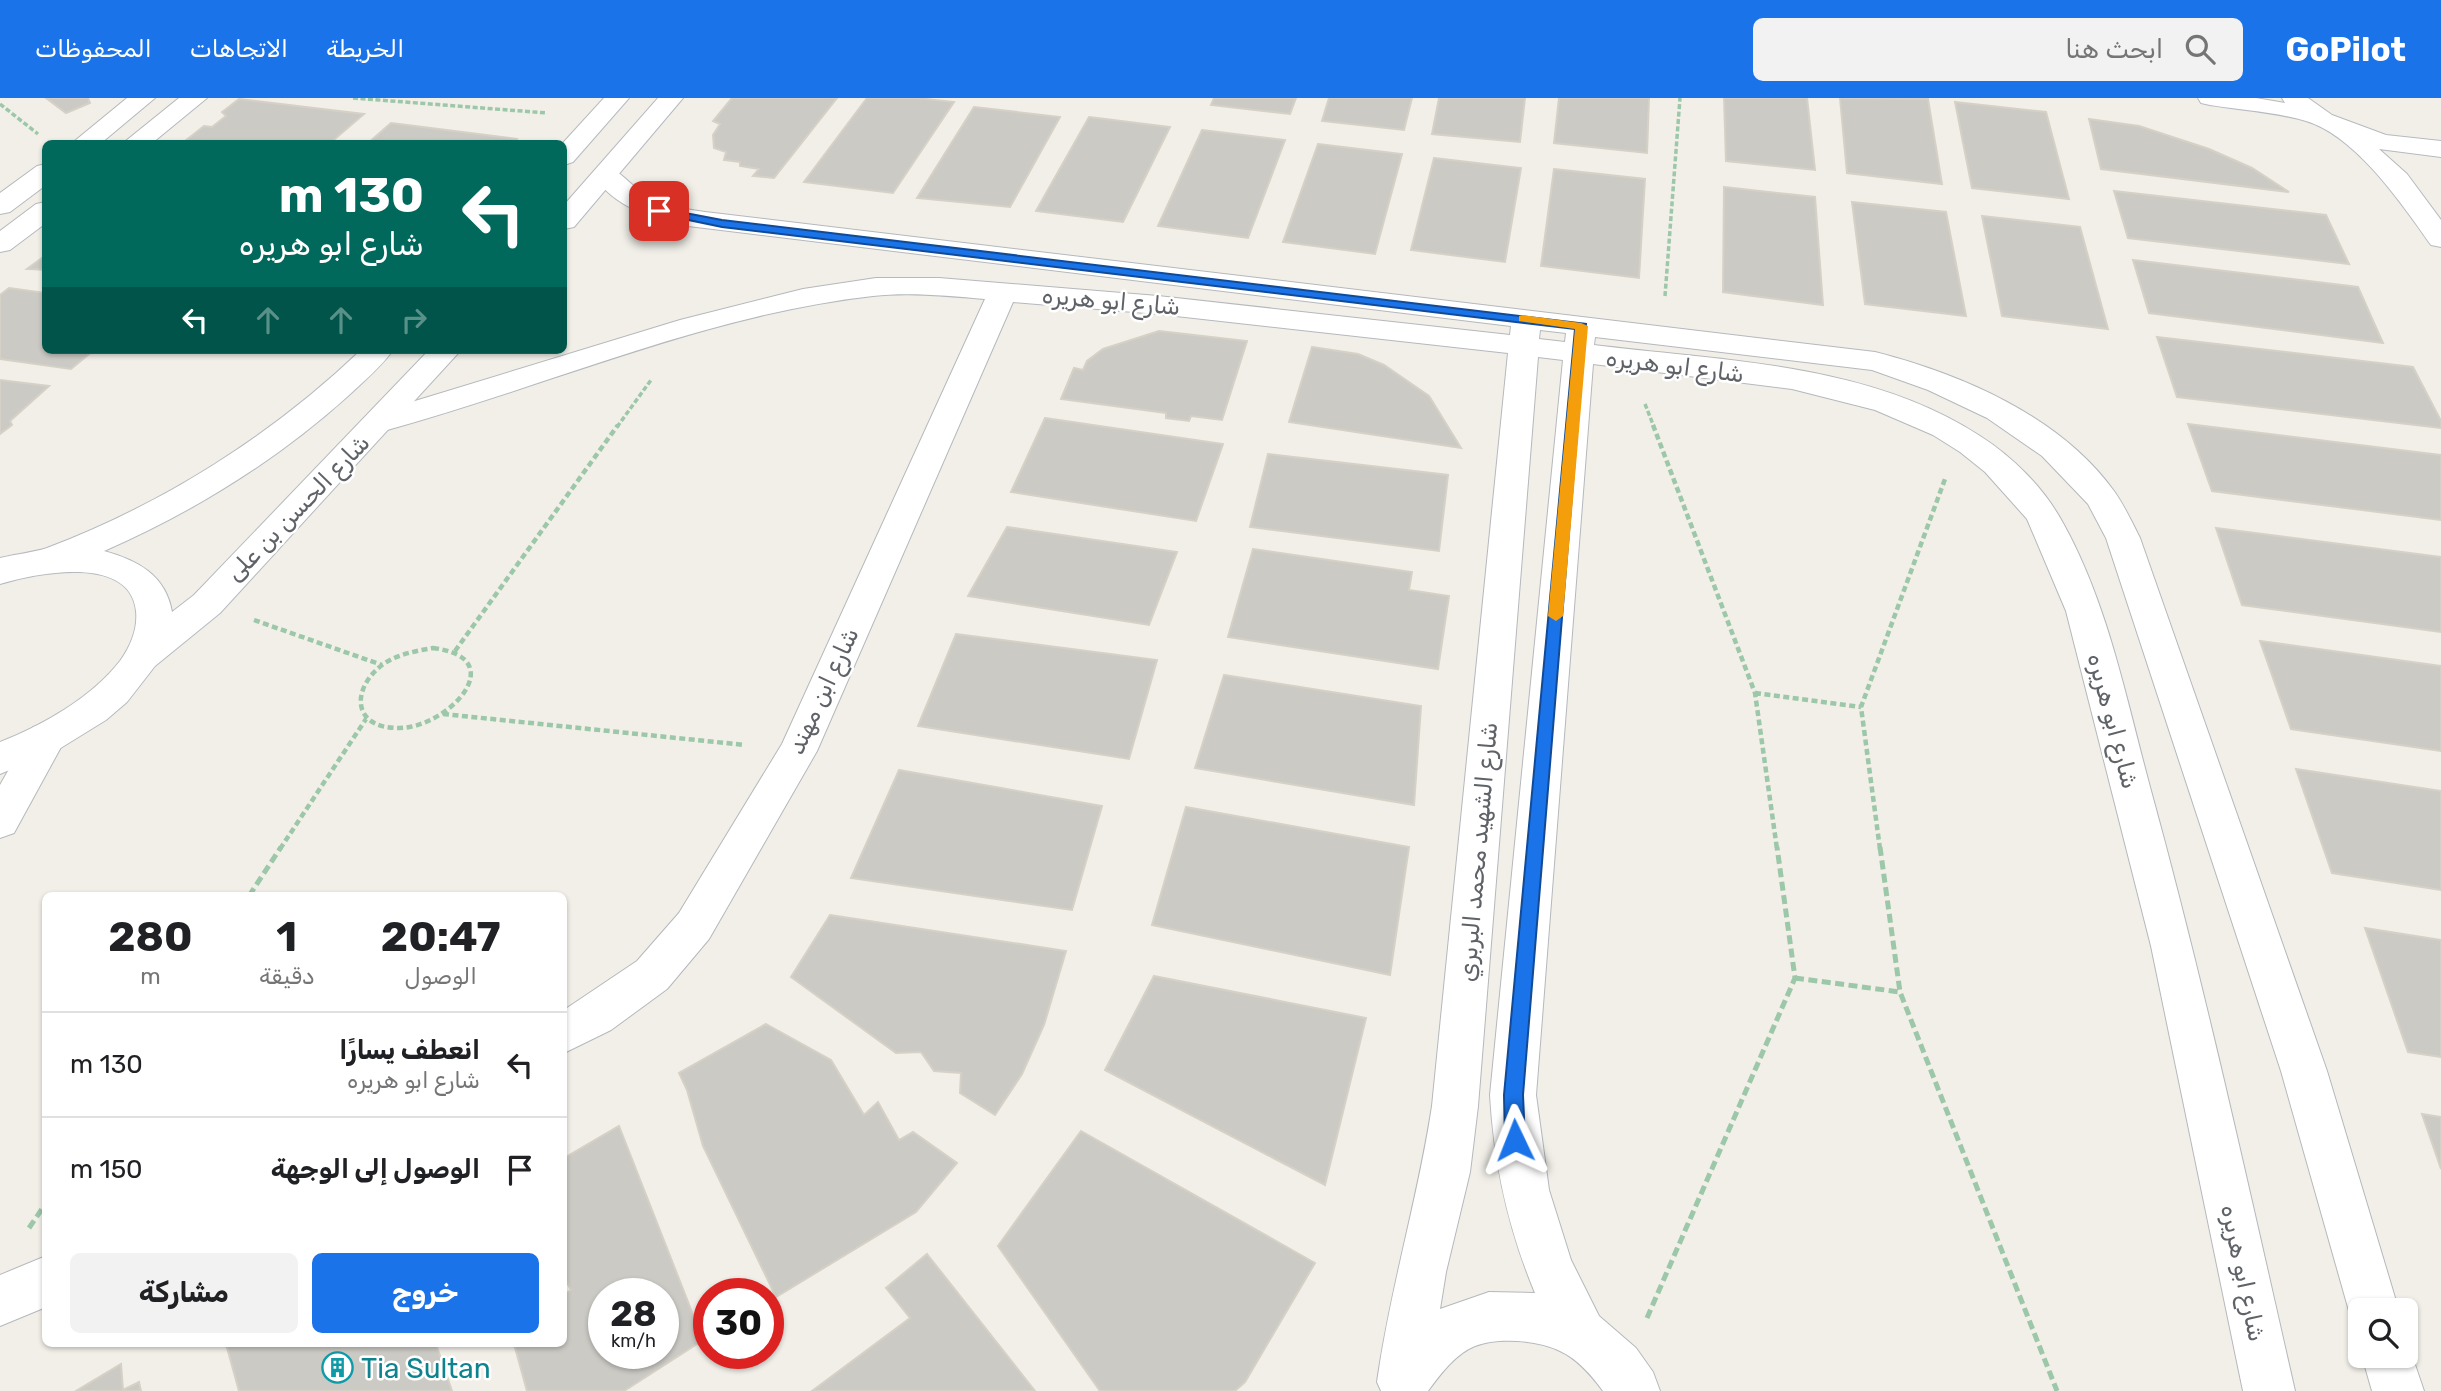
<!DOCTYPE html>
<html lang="ar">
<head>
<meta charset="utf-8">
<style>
  :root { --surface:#fff; --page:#f2f2f2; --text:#202124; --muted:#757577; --line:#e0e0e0; --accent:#1a73e8 }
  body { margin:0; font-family:Rubik,Cairo,sans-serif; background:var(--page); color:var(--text); direction:rtl; height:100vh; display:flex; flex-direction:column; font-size:26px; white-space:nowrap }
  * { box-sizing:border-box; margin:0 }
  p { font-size:23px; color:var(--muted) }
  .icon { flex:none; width:38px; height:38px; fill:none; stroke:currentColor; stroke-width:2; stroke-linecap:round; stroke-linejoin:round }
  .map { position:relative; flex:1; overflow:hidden; direction:ltr }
  .sheet { position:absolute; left:42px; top:794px; width:525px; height:455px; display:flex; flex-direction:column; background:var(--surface); border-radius:10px; box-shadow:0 2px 5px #0004; direction:rtl }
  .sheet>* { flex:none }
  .banner { position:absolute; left:42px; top:42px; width:525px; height:214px; border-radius:10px; box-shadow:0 2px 5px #0004; direction:rtl; background:#00695c; color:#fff; overflow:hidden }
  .tools { position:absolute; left:2348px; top:1200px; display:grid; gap:14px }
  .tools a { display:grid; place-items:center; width:70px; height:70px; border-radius:10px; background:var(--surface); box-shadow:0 2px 5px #0004; font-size:35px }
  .speed { position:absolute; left:588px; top:1180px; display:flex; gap:14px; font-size:35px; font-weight:700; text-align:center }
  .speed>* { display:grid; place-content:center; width:91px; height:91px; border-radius:50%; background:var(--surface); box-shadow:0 2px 5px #0004; line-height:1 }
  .speed small { font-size:18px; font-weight:400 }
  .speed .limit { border:10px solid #d22; background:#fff; color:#111 }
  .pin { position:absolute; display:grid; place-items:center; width:60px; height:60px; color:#fff; margin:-30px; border-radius:14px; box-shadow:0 4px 10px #0006 }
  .me { position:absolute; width:77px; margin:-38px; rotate:358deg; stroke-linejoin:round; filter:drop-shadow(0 0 5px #0008) }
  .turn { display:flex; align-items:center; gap:24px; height:147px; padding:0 28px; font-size:32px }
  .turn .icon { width:91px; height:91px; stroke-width:2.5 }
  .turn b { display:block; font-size:49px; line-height:60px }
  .lanes { display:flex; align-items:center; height:66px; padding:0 28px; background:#0003; justify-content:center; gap:35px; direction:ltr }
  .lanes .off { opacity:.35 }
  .eta { display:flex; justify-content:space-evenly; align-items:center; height:119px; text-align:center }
  .eta b { font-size:42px; font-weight:700; line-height:49px }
  .cta { display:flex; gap:14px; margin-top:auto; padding:14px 28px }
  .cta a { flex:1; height:80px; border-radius:10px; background:var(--accent); color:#fff; font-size:28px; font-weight:700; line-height:80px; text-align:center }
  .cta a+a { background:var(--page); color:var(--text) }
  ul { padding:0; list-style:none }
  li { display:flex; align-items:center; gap:21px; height:105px; padding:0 28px; border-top:2px solid var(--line) }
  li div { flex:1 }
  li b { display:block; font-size:26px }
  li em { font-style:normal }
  header { display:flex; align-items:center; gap:42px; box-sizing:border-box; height:98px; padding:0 35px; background:var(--accent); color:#fff }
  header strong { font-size:33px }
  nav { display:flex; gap:38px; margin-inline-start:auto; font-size:24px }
  .search { width:490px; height:63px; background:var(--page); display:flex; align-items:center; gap:18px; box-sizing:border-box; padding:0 24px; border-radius:10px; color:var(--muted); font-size:26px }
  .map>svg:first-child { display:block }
</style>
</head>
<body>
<header>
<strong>GoPilot</strong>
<div class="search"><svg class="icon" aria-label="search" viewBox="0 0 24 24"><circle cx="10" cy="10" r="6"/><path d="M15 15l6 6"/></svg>ابحث هنا</div>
<nav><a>الخريطة</a><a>الاتجاهات</a><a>المحفوظات</a></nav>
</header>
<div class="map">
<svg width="2441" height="1293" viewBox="0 0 2441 1293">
  <rect width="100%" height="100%" fill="#f1efe8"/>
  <!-- building -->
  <path fill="#cccac5" stroke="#d6d1c6" stroke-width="2" fill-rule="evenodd" d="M 46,0 L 88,0 L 90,5 L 66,15 Z
    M 732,0 L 837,0 L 774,80 L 753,78 L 759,71 L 740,68 L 740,64 L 724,62 L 726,54 L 714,50 L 713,37 L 720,26 L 713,23 Z
    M 867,0 L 916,0 L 954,4 L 893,95 L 804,84 Z
    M 1214,0 L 1296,0 L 1290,16 L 1211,7 Z
    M 1329,0 L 1412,0 L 1404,32 L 1322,23 Z
    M 1439,0 L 1525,0 L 1520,44 L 1432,36 Z
    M 1559,0 L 1649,0 L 1647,55 L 1554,45 Z
    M 1724,0 L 1807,0 L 1815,72 L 1726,63 Z
    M 1840,0 L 1928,1 L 1942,86 L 1847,75 Z
    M 239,1 L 364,16 L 329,46 L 213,46 L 185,43 L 204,28 L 212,29 L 226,18 L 222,14 Z
    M 1955,4 L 2046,14 L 2069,101 L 1972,90 Z
    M 974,9 L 1060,19 L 1010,109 L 917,100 Z
    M 1089,19 L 1170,29 L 1123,124 L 1036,113 Z
    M 2089,21 L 2139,28 L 2209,51 L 2252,70 L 2289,94 L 2101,71 Z
    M 391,25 L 517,41 L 513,46 L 367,46 Z
    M 1202,32 L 1285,42 L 1248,140 L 1158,128 Z
    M 1318,46 L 1402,56 L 1375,156 L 1283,144 Z
    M 1434,60 L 1521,70 L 1505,164 L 1411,152 Z
    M 1554,71 L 1645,81 L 1639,180 L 1541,168 Z
    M 1724,89 L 1815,99 L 1823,207 L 1723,194 Z
    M 2114,93 L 2326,117 L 2349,166 L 2128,140 Z
    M 1852,104 L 1946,114 L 1966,218 L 1865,206 Z
    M 1982,118 L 2080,129 L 2108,231 L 2002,218 Z
    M 46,157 L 46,172 L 27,171 Z
    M 2133,162 L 2358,189 L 2383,245 L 2149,215 Z
    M 9,190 L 46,195 L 46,252 L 94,252 L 71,271 L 0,261 L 0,197 Z
    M 1159,233 L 1247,243 L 1222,322 L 1191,318 L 1189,323 L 1166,320 L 1166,315 L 1061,301 L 1074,270 L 1083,272 L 1087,263 L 1103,251 Z
    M 2157,239 L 2413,269 L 2441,323 L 2441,330 L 2177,299 Z
    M 1312,249 L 1358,256 L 1384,267 L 1429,298 L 1461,350 L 1289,324 Z
    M 0,282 L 49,288 L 10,323 L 12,327 L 0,336 Z
    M 1045,320 L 1223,346 L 1196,423 L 1011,394 Z
    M 2188,326 L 2441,357 L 2441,422 L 2212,393 Z
    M 1268,356 L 1448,377 L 1439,453 L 1250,429 Z
    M 1007,429 L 1177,454 L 1149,527 L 968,498 Z
    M 2216,430 L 2441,459 L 2441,534 L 2242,507 Z
    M 1253,451 L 1412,474 L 1409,492 L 1449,498 L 1438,571 L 1228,539 Z
    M 956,536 L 1157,562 L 1129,661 L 918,628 Z
    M 2260,543 L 2441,568 L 2441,653 L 2291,631 Z
    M 1224,577 L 1421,608 L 1414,707 L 1195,670 Z
    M 2296,671 L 2441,693 L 2441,792 L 2332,775 Z
    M 899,672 L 1102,708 L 1072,812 L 851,780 Z
    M 1186,709 L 1409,749 L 1390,877 L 1152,827 Z
    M 830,817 L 1066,853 L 1044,927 L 1022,976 L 995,1017 L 960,995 L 961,975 L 934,973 L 921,954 L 896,955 L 791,879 Z
    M 2365,830 L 2441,842 L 2441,959 L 2408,954 Z
    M 1154,878 L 1366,920 L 1325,1087 L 1105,972 Z
    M 766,926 L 831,962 L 864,1017 L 878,1004 L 899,1042 L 913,1034 L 957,1065 L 916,1114 L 776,1199 L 703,1048 L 687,992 L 679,975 Z
    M 2422,1016 L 2441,1019 L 2441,1071 Z
    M 619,1028 L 703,1242 L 624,1293 L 527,1293 L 514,1246 L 564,1246 L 564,1196 L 571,1192 L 564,1179 L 564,1057 L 564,1060 ZM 604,1195 L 663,1195 L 663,1255 L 604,1255 Z
    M 1081,1033 L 1315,1165 L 1245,1284 L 1235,1293 L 1100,1293 L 998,1148 Z
    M 927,1156 L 1035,1293 L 812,1293 L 910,1220 L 886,1190 Z
    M 226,1246 L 436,1246 L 452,1293 L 239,1293 Z
    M 121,1266 L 123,1292 L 139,1284 L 141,1293 L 76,1293 Z"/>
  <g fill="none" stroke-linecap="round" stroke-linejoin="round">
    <defs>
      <path id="street" d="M 127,0 L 155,0 L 100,46 L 71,46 Z
        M 179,0 L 207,0 L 151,46 L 122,46 Z
        M 46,66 L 46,87 L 10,114 L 0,116 L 0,95 L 37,68 Z
        M 606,69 C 621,73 629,86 642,94 C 661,107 682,111 705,114 L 1875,254 C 1961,276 2060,318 2114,393 C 2124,407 2132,424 2140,440 L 2327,973 L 2399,1213 L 2361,1213 L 2361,1233 L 2356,1231 L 2349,1213 L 2281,973 L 2106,440 L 2088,406 L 2042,358 L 1987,320 L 1928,292 L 1872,272 L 1595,239 L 1594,247 C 1723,263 1869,265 1980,338 C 2013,359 2044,390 2063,425 C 2108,506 2126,600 2150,689 C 2205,889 2249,1091 2295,1293 L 2243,1293 L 2151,848 L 2066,513 L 2027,421 L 1985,374 L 1960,354 L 1933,337 L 1875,312 L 1792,291 L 1593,266 L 1536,997 L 1549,1092 L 1571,1162 L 1599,1218 L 1636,1250 L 1653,1274 L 1660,1293 L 1603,1293 C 1592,1278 1578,1261 1560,1253 C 1537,1242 1498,1239 1475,1248 C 1455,1256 1440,1277 1428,1293 L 1381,1293 L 1377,1284 C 1390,1191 1418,1101 1432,1008 L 1508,255 L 1158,216 L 1013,204 L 817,653 L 709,841 L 667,891 L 611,932 L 564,955 L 564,912 L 637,863 L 679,815 L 782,646 L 985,201 C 949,198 910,194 873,198 C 703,217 544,290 380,334 L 369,331 L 364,324 L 369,317 L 680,222 L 803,191 L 876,180 L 939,180 L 1158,198 L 1510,237 L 1511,228 L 688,128 C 651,120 615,110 593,77 L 597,71 ZM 1540,232 L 1566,235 L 1565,244 L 1539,241 ZM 1538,259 L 1563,262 L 1490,997 C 1494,1067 1508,1130 1535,1195 L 1489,1194 L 1440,1211 L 1446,1174 L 1470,1074 L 1478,1008 Z
        M 46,104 L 46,125 L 10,152 L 0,154 L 0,133 L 36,106 Z
        M 47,625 L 61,629 L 66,640 L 14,735 L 0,740 L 0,687 L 33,629 Z
        M 46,1158 L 46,1209 L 0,1228 L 0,1177 Z
        M 2406,1240 L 2424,1293 L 2372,1293 L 2362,1258 L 2406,1258 Z"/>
      <path id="secondary" d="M 604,0 L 629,0 L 573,64 L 564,67 L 562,46 Z
        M 658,0 L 683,0 L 574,129 L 564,131 L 564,107 Z
        M 2198,0 L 2256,0 L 2285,5 L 2282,0 L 2308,0 L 2332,17 L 2386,37 L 2441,43 L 2441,59 L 2379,51 L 2407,76 L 2441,122 L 2441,149 L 2431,147 C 2402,106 2356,38 2306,23 C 2276,14 2241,12 2210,7 L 2201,5 Z
        M 361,252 L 393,252 C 381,269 363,284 348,298 C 276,363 193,414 104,453 C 137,462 166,477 172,514 L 194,497 L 429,252 L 461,252 L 220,515 L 155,568 L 127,604 L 106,622 L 59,651 L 0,676 L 0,644 C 43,627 91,600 120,563 C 130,549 138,531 136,513 C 130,456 36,475 0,486 L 0,460 C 15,456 32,455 47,450 C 163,406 271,338 361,252 Z"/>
    </defs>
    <!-- street casing -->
    <use href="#street" stroke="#b5b8bc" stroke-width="2"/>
    <!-- secondary casing -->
    <use href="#secondary" stroke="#b6babf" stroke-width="2"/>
    <!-- path-far2 -->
    <path stroke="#9cc7a9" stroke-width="3.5" stroke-dasharray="5 2.5" stroke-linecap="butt" d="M 353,0 L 547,15
      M 0,6 L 38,36
      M 1665,198 L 1680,0
      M 1645,306 L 1654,329
      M 617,329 L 651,282"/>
    <!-- path-far1 -->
    <path stroke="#9cc7a9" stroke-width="4.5" stroke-dasharray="6 3.5" stroke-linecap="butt" d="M 1653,327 L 1755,595 L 1777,751
      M 254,522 L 382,567
      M 433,550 C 514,560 447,631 398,630 C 352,630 351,591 382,567 C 397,556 416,553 433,550 Z
      M 455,553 L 618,327
      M 1755,595 L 1861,609
      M 443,616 L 745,647
      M 280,751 L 366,621
      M 1880,751 L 1861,609 L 1945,381"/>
    <!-- path -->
    <path stroke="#9cc7a9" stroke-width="5" stroke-dasharray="9 4.5" stroke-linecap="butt" d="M 1880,749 L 1900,894 L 2057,1293
      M 249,798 L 281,749
      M 1795,880 L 1900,894
      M 29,1130 L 46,1105
      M 1647,1220 L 1795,880 L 1777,749"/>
    <!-- street -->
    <use href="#street" fill="#fff" fill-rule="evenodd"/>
    <!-- secondary -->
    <use href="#secondary" fill="#fff" fill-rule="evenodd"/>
  </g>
  <!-- route -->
  <path fill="#1a73e8" stroke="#114b97" stroke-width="2" d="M 659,110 L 722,122 L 1586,226 L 1523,997 L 1525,1042 L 1522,1048 L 1515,1051 L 1508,1048 L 1505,1042 L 1504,997 L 1575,231 L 722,129 L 655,115 L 654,113 Z"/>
  <!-- slow -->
  <path fill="#f59e0b" d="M 1523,217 L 1581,225 L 1588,228 L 1563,518 L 1556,523 L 1548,518 L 1575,231 L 1519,223 L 1519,218 Z"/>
  <!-- icons -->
  <defs>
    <symbol id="building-ring" viewBox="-11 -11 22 22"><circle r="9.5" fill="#fff" stroke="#0f9aa8" stroke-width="1.5"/><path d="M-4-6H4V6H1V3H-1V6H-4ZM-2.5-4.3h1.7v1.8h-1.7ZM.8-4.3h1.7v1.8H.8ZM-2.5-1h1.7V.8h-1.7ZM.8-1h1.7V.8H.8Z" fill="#0f9aa8"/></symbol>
  </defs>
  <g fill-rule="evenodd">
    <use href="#building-ring" x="320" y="1252" width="35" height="35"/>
  </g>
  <g text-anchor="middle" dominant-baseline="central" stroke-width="5" stroke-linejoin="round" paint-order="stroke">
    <!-- street labels -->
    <g font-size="24" fill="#5f6368" stroke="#fff">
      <text transform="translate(1111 203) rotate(5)">شارع ابو هريره</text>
      <text transform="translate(1675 268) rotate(7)">شارع ابو هريره</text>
      <text transform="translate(298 410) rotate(-46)">شارع الحسن بن على</text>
      <text transform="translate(823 593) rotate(-65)">شارع ابن مهند</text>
      <text transform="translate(2113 623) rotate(75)">شارع ابو هريره</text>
      <text transform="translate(1478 754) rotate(-85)">شارع الشهيد محمد البربري</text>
      <text transform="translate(2243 1175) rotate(78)">شارع ابو هريره</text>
    </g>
    <!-- near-culture labels -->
    <g font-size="28" fill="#0d838f" stroke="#fff" text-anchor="start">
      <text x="361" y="1270">Tia Sultan</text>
    </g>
  </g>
</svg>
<div class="tools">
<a><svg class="icon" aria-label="search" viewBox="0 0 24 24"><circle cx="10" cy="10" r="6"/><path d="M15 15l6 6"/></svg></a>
</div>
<div class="speed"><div>28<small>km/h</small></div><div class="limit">30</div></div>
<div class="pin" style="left:659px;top:113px;background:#d93025"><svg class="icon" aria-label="arrive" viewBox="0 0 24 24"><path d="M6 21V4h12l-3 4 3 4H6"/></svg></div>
<svg class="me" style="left:1515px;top:1042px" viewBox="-20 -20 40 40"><path d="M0-17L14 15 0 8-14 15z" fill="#1a73e8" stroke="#fff" stroke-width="4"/></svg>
<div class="banner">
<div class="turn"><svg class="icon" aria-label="left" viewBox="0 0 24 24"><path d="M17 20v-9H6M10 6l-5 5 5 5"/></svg><div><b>130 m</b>شارع ابو هريره</div></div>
<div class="lanes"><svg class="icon" aria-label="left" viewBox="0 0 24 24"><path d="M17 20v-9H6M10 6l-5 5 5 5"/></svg><svg class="icon off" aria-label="ahead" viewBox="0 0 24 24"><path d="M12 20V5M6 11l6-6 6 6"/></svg><svg class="icon off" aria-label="ahead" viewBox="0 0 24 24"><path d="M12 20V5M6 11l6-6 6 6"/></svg><svg class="icon off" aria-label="right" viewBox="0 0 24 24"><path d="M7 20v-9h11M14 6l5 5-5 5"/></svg></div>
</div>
<section class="sheet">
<div class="eta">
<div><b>20:47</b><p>الوصول</p></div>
<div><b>1</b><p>دقيقة</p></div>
<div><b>280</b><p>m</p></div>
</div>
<ul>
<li><svg class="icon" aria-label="left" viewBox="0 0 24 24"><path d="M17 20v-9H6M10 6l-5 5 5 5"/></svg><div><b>انعطف يسارًا</b><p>شارع ابو هريره</p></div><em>130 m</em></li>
<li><svg class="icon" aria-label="arrive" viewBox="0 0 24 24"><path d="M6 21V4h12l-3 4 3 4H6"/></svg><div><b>الوصول إلى الوجهة</b></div><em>150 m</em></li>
</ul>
<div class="cta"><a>خروج</a><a>مشاركة</a></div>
</section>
</div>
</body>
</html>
